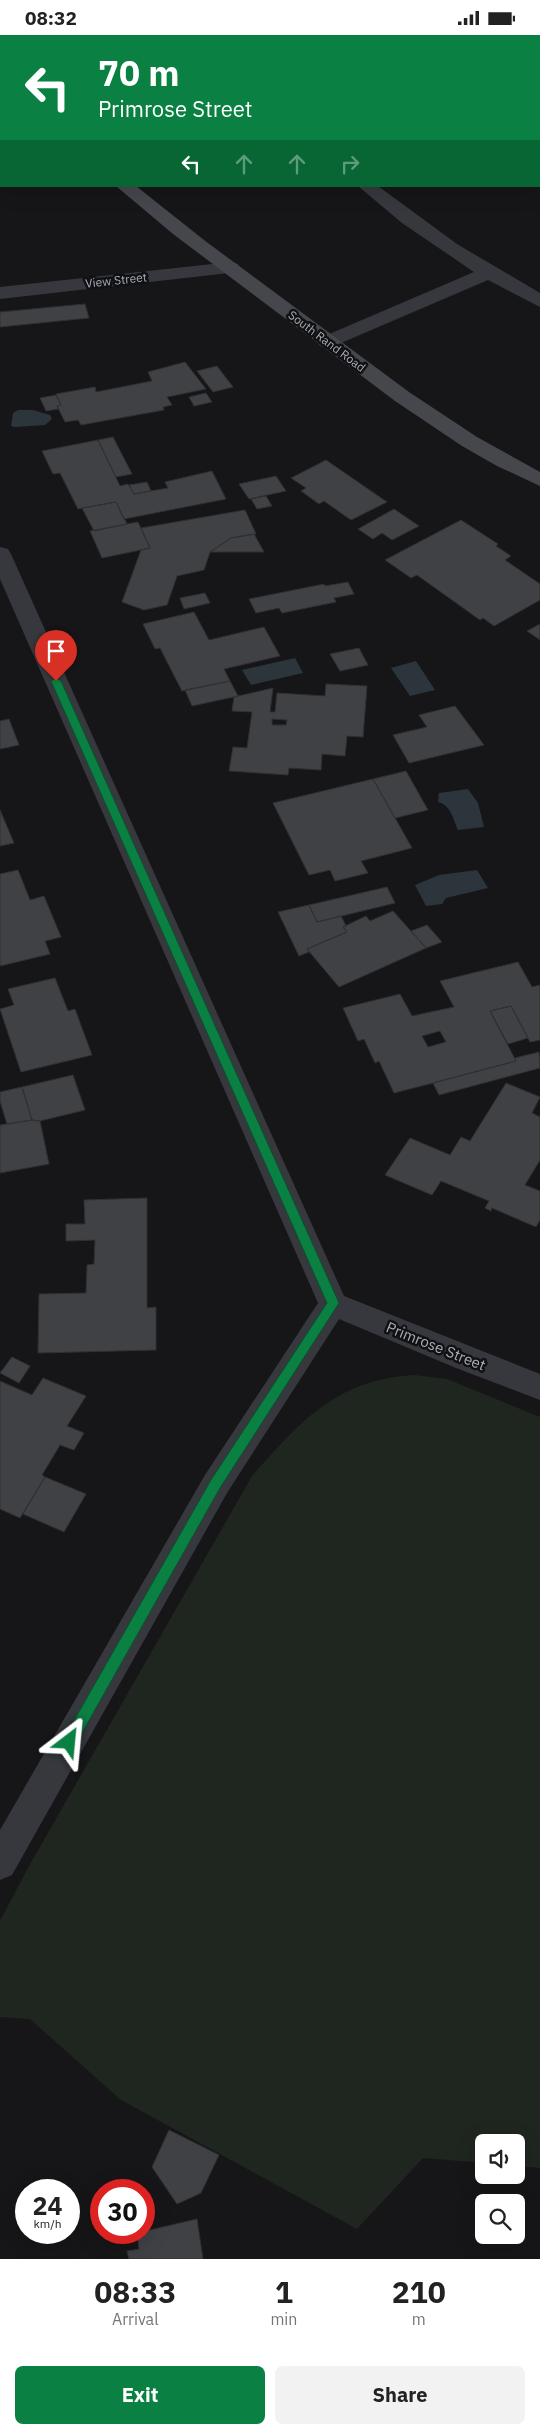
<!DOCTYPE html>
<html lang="en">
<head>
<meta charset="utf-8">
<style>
  :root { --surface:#fff; --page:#f2f2f2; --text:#222; --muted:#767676; --accent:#0b8043 }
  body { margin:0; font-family:"IBM Plex Sans",sans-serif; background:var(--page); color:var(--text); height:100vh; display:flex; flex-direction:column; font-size:19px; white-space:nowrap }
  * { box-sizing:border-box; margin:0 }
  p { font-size:16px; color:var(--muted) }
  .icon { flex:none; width:28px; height:28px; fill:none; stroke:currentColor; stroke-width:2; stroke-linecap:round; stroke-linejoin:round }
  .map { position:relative; height:2224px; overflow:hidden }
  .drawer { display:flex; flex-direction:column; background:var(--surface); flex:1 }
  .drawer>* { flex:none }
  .banner { position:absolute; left:0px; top:0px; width:540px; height:152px; box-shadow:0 5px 20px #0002; background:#0b8043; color:#fff; overflow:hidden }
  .buttons { position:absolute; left:475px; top:2099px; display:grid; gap:10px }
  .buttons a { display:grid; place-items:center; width:50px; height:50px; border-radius:8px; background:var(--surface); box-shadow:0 5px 20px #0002; font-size:25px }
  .speed { position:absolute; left:15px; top:2144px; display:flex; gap:10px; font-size:25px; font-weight:700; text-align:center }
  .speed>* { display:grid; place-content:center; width:65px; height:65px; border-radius:50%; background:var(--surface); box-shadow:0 5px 20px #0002; line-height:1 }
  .speed small { font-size:12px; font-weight:400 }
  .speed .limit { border:8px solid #d22; background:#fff; color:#111 }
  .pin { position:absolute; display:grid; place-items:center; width:42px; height:42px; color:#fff; margin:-51px -21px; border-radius:50% 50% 50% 0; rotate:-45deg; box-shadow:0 0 5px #0007 }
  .pin .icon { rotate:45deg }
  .me { position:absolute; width:55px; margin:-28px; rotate:29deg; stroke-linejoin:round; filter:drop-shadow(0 0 4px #0008) }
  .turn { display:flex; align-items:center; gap:18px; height:105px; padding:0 15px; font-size:22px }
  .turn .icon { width:65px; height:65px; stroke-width:2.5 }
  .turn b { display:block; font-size:35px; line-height:42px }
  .lanes { display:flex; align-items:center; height:48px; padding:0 15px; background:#0003; justify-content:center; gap:25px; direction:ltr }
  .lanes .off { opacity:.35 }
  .eta { display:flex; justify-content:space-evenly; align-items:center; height:85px; text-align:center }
  .eta b { font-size:30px; font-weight:800; line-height:35px }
  .cta { display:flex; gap:10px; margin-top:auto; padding:10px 15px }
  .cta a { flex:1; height:58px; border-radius:8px; background:var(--accent); color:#fff; font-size:20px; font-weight:800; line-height:58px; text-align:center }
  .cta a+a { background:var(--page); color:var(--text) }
  .status { display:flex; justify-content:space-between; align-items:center; height:35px; padding:0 25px; background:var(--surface); direction:ltr }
  .status svg { height:14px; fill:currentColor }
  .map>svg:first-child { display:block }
</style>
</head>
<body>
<div class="status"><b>08:32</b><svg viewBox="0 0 49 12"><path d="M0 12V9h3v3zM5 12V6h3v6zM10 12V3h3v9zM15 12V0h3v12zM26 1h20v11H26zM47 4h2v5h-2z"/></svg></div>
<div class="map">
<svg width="540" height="2224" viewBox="0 0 540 2224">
  <rect width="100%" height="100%" fill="#161618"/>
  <!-- green -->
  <path fill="#1e261f" d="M 415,1340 L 447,1344 L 540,1382 L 540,2133 L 516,2131 L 516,2108 L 484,2108 L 484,2128 L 423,2123 L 357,2194 L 121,2065 L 30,1984 L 0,1982 L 0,1886 L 29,1831 L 252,1441 C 301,1386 337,1344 415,1340 Z"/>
  <!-- water -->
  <path fill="#2c353c" d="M 18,375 L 33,375 L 50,380 L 52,384 L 45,390 L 15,392 L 11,391 L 13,378 Z
    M 295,623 L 303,638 L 251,650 L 242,635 Z
    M 416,626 L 435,655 L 410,661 L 391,633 Z
    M 468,754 L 478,768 L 484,792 L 458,795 C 453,784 451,770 438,767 L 439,758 Z
    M 477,835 L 488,853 L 446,863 L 442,869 L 426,871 L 415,850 L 439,840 Z"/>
  <!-- building -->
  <path fill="#404145" stroke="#303034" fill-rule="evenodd" d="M 85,269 L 89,283 L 0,292 L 0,277 Z
    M 185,327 L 206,354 L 167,362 L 172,370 L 163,372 L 164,375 L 81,390 L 78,385 L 65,387 L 57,371 L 61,370 L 56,359 L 95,352 L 96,357 L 152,346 L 148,337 Z
    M 217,331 L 233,352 L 213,357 L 197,336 Z
    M 206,358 L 212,367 L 194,371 L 189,362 Z
    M 56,360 L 61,370 L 57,371 L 58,374 L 46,376 L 40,363 Z
    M 113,402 L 132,439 L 116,442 L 98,405 Z
    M 98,405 L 120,451 L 128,449 L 134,459 L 168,453 L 165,447 L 212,436 L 226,464 L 124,484 L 116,467 L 78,474 L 60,438 L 53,439 L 42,416 Z
    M 326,425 L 387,467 L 351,485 L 324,466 L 319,469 L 301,456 L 306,453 L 291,443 Z
    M 276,441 L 286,456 L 249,464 L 239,449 Z
    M 147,447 L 151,456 L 134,459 L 129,450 Z
    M 266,461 L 272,471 L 257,474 L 251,464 Z
    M 116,467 L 127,489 L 94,496 L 82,473 Z
    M 394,474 L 419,491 L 392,505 L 382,498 L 373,504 L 358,494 Z
    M 245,475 L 256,499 L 231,503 L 210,517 L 204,535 L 177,541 L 167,570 L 144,575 L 122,567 L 141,515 L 150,513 L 141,493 Z
    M 461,485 L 498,509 L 496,511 L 511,521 L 505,525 L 540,549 L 540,565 L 494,591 L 483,583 L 480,585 L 417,540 L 411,543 L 385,525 Z
    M 138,487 L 150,513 L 102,523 L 90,496 Z
    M 254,499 L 264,517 L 210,517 L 231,503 Z
    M 348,547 L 354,559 L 334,563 L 336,567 L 282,578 L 279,573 L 256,578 L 249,564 L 324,549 L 325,551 Z
    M 205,558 L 210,568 L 184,574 L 180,563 Z
    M 194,577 L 209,605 L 264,592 L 280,621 L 224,634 L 230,646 L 182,656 L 160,613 L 155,614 L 143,589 Z
    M 540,589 L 540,605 L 527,596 Z
    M 359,613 L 368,630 L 340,636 L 330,619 Z
    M 230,646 L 238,661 L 192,671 L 185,655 Z
    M 326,649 L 367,651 L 363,702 L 347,701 L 345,721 L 322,719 L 321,735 L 289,733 L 288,740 L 229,736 L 233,712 L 247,713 L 252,677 L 232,676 L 234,662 L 273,653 L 270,677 L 275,677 L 277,658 L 325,661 ZM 272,684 L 287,685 L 286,690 L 272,690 Z
    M 455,671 L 484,710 L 409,728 L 393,700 L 427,692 L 419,680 Z
    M 9,684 L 19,710 L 0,714 L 0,686 Z
    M 406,736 L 428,775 L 395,783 L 373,744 Z
    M 373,744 L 412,813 L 361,826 L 368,838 L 335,846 L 330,835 L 309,840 L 273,768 Z
    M 0,775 L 14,808 L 0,811 Z
    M 18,835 L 30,865 L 44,861 L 61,902 L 45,906 L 50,919 L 0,931 L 0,839 Z
    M 387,852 L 395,868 L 317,887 L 309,870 Z
    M 309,870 L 317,887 L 341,881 L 346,891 L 343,892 L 347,897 L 307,914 L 309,917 L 299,921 L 278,877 Z
    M 393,876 L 426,913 L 339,952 L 307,914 L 347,897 L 343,892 L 366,881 L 370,886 Z
    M 427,890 L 442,907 L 426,913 L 411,896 Z
    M 518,927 L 532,952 L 540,950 L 540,1005 L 530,1007 L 511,971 L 490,976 L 516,1026 L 433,1048 L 394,1058 L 379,1026 L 375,1028 L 364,1004 L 358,1006 L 343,973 L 400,959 L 412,981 L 454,972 L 440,946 ZM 440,996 L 446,1007 L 428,1012 L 422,1001 Z
    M 55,943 L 68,976 L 75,974 L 92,1020 L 21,1037 L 0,974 L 14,970 L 8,954 Z
    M 511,971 L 528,1003 L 508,1009 L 490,976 Z
    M 539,1017 L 540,1033 L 439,1060 L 433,1048 L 516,1026 L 515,1023 Z
    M 73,1040 L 85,1075 L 40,1086 L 32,1085 L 22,1052 Z
    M 506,1048 L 540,1062 L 532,1078 L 540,1082 L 540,1125 L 525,1150 L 540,1156 L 540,1185 L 536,1192 L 492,1173 L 491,1176 L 485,1173 L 489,1166 L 441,1146 L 432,1160 L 385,1140 L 410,1103 L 450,1120 L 461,1102 L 470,1106 Z
    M 22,1052 L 32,1085 L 7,1089 L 0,1066 L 0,1057 Z
    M 32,1085 L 40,1086 L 49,1129 L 0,1138 L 0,1090 Z
    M 147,1163 L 147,1273 L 156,1272 L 156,1315 L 38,1318 L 39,1259 L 86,1258 L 87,1230 L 94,1229 L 95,1205 L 66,1206 L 66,1189 L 85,1189 L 84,1165 Z
    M 12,1322 L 30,1331 L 19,1348 L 0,1338 Z
    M 43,1343 L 86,1361 L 67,1391 L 84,1398 L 74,1415 L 60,1410 L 42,1440 L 45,1442 L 20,1483 L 0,1474 L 0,1346 L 32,1360 Z
    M 45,1442 L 86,1459 L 64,1497 L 23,1479 Z
    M 169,2095 L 219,2120 L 201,2158 L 177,2169 L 152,2132 Z
    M 197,2184 L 203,2224 L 129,2224 L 127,2216 L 139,2214 L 137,2198 Z"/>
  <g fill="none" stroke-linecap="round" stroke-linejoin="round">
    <!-- street -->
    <path fill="#37383d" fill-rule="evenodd" d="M 186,0 L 203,0 L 203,1 L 187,1 Z
      M 358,151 L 378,151 L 457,209 L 540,258 L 540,272 L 488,245 L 334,311 L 327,313 L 320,311 L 317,307 L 320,303 L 474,237 L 402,188 Z
      M 231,227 L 238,229 L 240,233 L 238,237 L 0,264 L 0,252 Z
      M 0,512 L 8,514 L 11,519 L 344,1261 L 540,1339 L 540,1365 L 456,1333 L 339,1284 L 227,1458 L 12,1840 L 0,1845 L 0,1795 L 205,1440 L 318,1268 L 0,544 Z"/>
    <!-- secondary -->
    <path fill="#45474d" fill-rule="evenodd" d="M 0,18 L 1,18 L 1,29 L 0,29 Z
      M 116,151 L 136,151 L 204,205 L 409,357 L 477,402 L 540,437 L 540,451 L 497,431 L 462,411 L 395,366 L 173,199 Z"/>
  </g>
  <!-- route -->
  <path fill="#0b8043" stroke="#07532c" d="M 56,643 L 61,646 L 339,1268 L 220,1453 L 74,1712 L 69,1714 L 64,1712 L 62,1707 L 64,1703 L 211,1445 L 327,1268 L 51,646 Z"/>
  <g text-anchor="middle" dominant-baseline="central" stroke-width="5" stroke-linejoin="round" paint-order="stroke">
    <!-- far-street labels -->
    <g font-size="12" fill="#a8adb8" stroke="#111113">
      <text transform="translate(116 245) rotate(-6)">View Street</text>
      <text transform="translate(327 306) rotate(37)">South Rand Road</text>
    </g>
    <!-- street labels -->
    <g font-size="15" fill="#a8adb8" stroke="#111113">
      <text transform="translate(436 1311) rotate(22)">Primrose Street</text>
    </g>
  </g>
</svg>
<div class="buttons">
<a><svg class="icon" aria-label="sound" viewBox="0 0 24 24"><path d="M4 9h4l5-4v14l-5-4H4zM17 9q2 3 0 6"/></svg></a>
<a><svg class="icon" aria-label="search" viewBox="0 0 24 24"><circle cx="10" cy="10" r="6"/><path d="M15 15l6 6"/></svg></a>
</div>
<div class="speed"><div>24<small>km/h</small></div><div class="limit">30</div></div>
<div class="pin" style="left:56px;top:646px;background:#d93025"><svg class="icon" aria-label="arrive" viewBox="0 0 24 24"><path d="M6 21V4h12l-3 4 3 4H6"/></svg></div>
<svg class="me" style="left:69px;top:1707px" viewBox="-20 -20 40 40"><path d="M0-17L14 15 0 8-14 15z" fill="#0b8043" stroke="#fff" stroke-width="4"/></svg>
<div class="banner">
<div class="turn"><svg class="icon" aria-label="left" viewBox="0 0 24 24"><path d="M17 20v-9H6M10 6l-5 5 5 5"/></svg><div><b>70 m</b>Primrose Street</div></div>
<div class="lanes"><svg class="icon" aria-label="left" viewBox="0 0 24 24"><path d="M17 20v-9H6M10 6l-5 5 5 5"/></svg><svg class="icon off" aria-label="ahead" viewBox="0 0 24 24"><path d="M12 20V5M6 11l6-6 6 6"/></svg><svg class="icon off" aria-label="ahead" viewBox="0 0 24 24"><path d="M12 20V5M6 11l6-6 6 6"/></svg><svg class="icon off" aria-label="right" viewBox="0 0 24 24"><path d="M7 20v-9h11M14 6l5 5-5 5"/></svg></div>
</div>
</div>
<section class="drawer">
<div class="eta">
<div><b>08:33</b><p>Arrival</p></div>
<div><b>1</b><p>min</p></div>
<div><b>210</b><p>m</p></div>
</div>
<div class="cta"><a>Exit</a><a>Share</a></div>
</section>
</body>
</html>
